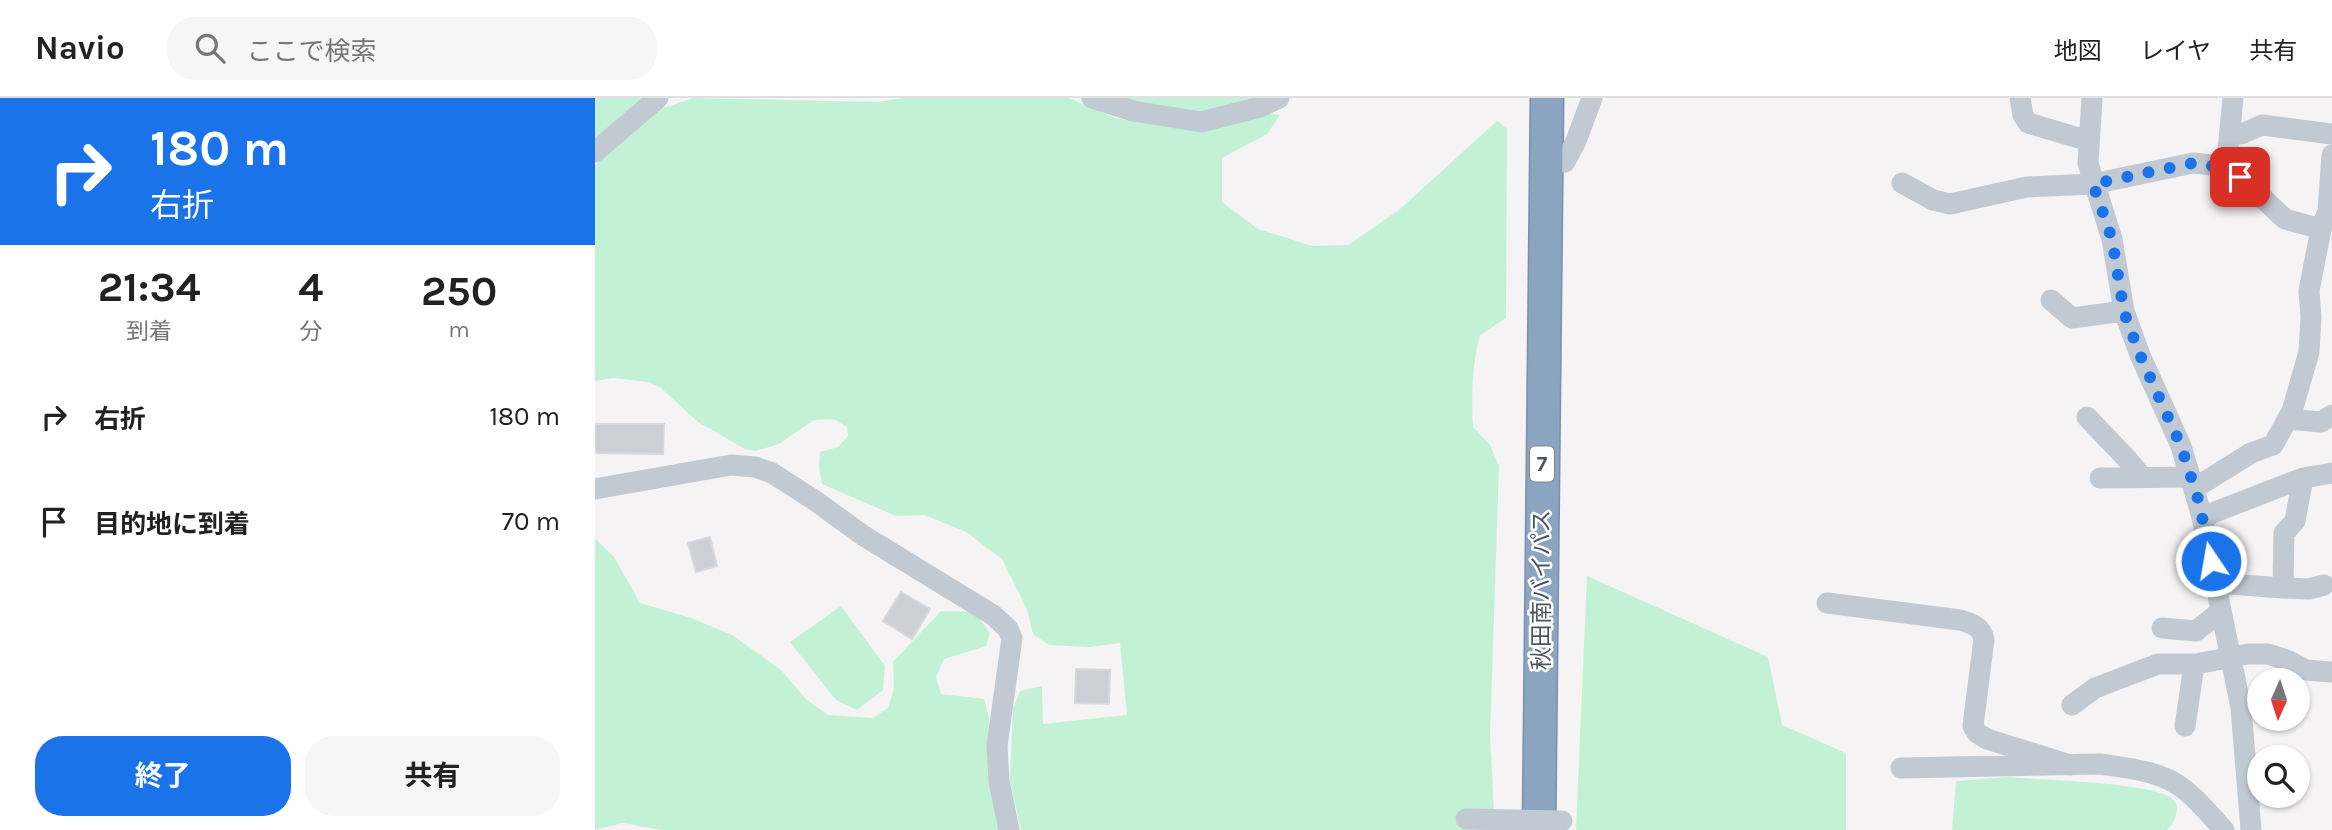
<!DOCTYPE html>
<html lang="ja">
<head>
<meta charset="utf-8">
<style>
  :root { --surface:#fff; --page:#f6f6f6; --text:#222; --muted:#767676; --line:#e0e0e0; --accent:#1a73e8 }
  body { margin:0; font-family:Karla,"Noto Sans JP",sans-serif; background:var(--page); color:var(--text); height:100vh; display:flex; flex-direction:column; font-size:26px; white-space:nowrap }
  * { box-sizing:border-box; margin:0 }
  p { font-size:23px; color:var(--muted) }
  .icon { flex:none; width:38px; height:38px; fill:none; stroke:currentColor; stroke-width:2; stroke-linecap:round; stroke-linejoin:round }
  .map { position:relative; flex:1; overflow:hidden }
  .side { display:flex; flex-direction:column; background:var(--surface); width:595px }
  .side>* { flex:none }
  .top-card { background:#1a73e8; color:#fff; overflow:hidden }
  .needle { width:46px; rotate:183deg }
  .tools { position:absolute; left:1652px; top:570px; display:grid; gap:14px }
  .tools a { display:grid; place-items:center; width:63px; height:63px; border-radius:50%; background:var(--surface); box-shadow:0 2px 5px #0004; font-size:35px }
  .pin { position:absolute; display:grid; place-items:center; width:60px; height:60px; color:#fff; margin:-30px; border-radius:14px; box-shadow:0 4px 10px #0006 }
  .me { position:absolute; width:77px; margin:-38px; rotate:348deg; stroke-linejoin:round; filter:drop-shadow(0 0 5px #0008) }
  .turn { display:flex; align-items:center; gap:24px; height:147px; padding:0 35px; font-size:32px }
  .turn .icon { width:91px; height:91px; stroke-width:2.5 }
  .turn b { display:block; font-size:49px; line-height:60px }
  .eta { display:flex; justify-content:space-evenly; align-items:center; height:119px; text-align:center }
  .eta b { font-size:42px; font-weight:700; line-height:49px }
  .action { display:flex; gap:14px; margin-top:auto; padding:14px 35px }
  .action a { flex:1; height:80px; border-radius:28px; background:var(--accent); color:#fff; font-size:28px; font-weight:700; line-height:80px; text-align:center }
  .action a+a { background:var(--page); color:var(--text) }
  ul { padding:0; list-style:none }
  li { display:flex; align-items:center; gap:21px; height:105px; padding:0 35px }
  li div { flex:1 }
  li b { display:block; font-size:26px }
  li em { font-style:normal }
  header { display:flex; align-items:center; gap:42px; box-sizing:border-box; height:98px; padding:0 35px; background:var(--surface); border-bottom:2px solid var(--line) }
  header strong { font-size:33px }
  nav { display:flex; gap:38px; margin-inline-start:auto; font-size:24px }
  .search { width:490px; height:63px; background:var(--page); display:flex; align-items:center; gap:18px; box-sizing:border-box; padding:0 24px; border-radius:28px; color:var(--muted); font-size:26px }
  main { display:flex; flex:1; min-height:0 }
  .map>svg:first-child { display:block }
</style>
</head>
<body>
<header>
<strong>Navio</strong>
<div class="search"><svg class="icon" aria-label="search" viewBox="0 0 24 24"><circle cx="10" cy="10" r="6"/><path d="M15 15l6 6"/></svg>ここで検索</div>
<nav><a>地図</a><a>レイヤ</a><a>共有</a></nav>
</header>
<main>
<section class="side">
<div class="top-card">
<div class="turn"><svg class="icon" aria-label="right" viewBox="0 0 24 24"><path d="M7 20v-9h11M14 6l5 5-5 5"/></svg><div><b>180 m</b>右折</div></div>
</div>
<div class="eta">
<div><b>21:34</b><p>到着</p></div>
<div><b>4</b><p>分</p></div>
<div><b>250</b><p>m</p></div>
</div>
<ul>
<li><svg class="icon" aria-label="right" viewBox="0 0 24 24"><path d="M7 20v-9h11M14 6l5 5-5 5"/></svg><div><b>右折</b></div><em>180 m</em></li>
<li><svg class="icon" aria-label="arrive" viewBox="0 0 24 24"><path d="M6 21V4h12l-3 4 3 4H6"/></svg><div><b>目的地に到着</b></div><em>70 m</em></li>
</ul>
<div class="action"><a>終了</a><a>共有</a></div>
</section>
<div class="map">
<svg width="1737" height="732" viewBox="0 0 1737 732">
  <rect width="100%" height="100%" fill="#f5f3f3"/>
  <!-- green -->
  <path fill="#c3f1d5" d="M 0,0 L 55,0 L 41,8 L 0,40 Z
    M 98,0 L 282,4 L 309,0 L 474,0 L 520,20 L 593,32 L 669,15 L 685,17 L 672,36 L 627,60 L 627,104 L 663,131 L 717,148 L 753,147 L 804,112 L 902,23 L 912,31 L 911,220 L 885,237 C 877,268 876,297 878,329 L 895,347 L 904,368 L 895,637 L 900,732 L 426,732 L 415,683 L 418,611 L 425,593 L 447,588 L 448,626 L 532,617 L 525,545 L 494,549 L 454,547 L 438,536 L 432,511 L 407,461 L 371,434 L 330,417 L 301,418 L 227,386 L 224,369 L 225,354 L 243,349 L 253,338 L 252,329 L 239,321 L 219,322 L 184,346 L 161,353 L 150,351 L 103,324 L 66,290 L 54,284 L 18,280 L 0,283 L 0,67 L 66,11 Z
    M 525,0 L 665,0 L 599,15 Z
    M 0,440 L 19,459 L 45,505 L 96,520 L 137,537 L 186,572 L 211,601 L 233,617 L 278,620 L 293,610 L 299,591 L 298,564 L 346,513 L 380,514 L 395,535 L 391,548 L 349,561 L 341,579 L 346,596 L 389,601 L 394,619 L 405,732 L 66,732 L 28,725 L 0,732 Z
    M 992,478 L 1173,559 L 1187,627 L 1251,655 L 1251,732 L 981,732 Z
    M 246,508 L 290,568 L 288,592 L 262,612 L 241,602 L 195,544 Z
    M 1412,679 C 1445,682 1551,684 1575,699 C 1588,707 1580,724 1572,732 L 1357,732 L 1361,683 Z"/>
  <!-- building -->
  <path fill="#cdcfd5" stroke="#d7d9de" stroke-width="2" d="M 0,326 L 69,326 L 68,356 L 0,355 Z
    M 115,439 L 122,468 L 101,474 L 93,445 Z
    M 306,494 L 335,511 L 317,541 L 288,523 Z
    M 481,571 L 515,572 L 514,606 L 480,605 Z"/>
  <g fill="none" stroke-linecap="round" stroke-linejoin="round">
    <defs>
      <path id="highway" d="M 944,732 L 952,0"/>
    </defs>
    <!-- highway casing -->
    <use href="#highway" stroke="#7690ad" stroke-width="35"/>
    <!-- minor -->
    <path stroke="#c1cad2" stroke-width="21" d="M 497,0 L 538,13 L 606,24 L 665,9 L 684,0
      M 1425,0 L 1428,17 L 1433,25 L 1494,43
      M 1497,0 L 1493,65 L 1517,141 L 1529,213 L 1545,257 L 1586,348 L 1607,419 L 1646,610 L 1656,732
      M 1636,37 L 1649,35 L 1667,27 L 1737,36
      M 0,54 L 63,0
      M 970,64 L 981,43 L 997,0
      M 1631,73 L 1638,0
      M 1307,85 L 1338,102 L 1355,106 L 1432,89 L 1498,86 L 1598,65 L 1617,67 L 1645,79 L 1690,121 L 1726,131
      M 1456,202 L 1477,220 L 1529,213
      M 1492,319 L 1532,361 L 1547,379
      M 1693,321 L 1726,324 L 1737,317
      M 1505,380 L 1596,379
      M 1708,380 L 1737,375
      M 1600,390 L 1656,355 L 1678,347 L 1697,313 L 1714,254 L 1716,219 L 1714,193 L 1726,131 L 1733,113 L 1737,57
      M 0,391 L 136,367 L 160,369 L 177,375 L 219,402 L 269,438 L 398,517 L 413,531 L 417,540 L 402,648 L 404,683 L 414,732
      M 1607,419 L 1708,380 L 1700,423 L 1689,435 L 1688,490 L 1621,485
      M 1688,490 L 1714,491 L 1729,487
      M 1232,505 L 1365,522 C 1377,526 1386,528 1389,541 L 1378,628 L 1382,635 L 1392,641 L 1475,667
      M 1567,530 L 1601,533 L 1626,513
      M 1477,607 L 1500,590 L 1563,566 L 1601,566
      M 1590,628 L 1598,574 L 1601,566 L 1653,556 L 1673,556 L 1694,563 L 1711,572 L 1737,574
      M 1306,670 L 1505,666 C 1533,670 1567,673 1590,692 C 1604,703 1617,719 1629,732"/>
    <!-- highway -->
    <use href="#highway" stroke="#8ba5c1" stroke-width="32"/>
    <!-- minor-bridge -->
    <path stroke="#c1cad2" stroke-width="21" d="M 871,721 L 967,723"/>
  </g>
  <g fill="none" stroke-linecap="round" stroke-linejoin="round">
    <!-- route -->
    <path stroke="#1a73e8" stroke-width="12" stroke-dasharray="0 21.6" d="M 1616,463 L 1604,404 L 1586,348 L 1545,257 L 1529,214 L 1517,141 L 1498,86 L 1598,65 L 1617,68 L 1645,79"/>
  </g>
  <g text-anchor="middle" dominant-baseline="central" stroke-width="5" stroke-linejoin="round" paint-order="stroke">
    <!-- shield labels -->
    <rect fill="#fff" stroke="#808990" stroke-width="2" x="935" y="348.5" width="24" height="35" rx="5"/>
    <g font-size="21" font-weight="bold" fill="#4a5661">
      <text x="947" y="366">7</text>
    </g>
    <!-- street labels -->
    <g font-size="23" fill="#4a5661" stroke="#fff">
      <text transform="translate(946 492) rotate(-90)">秋田南バイパス</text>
    </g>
  </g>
</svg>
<div class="tools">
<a><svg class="needle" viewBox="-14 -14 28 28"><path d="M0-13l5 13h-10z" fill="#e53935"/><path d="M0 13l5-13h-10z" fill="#767676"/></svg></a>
<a><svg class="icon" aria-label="search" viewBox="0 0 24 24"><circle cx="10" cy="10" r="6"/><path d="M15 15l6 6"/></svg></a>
</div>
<div class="pin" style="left:1645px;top:79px;background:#d93025"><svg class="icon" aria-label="arrive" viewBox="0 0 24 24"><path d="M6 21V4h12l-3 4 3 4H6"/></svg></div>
<svg class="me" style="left:1616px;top:463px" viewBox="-20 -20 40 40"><circle r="17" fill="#1a73e8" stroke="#fff" stroke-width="3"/><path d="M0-11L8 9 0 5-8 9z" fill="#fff"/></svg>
</div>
</main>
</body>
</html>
